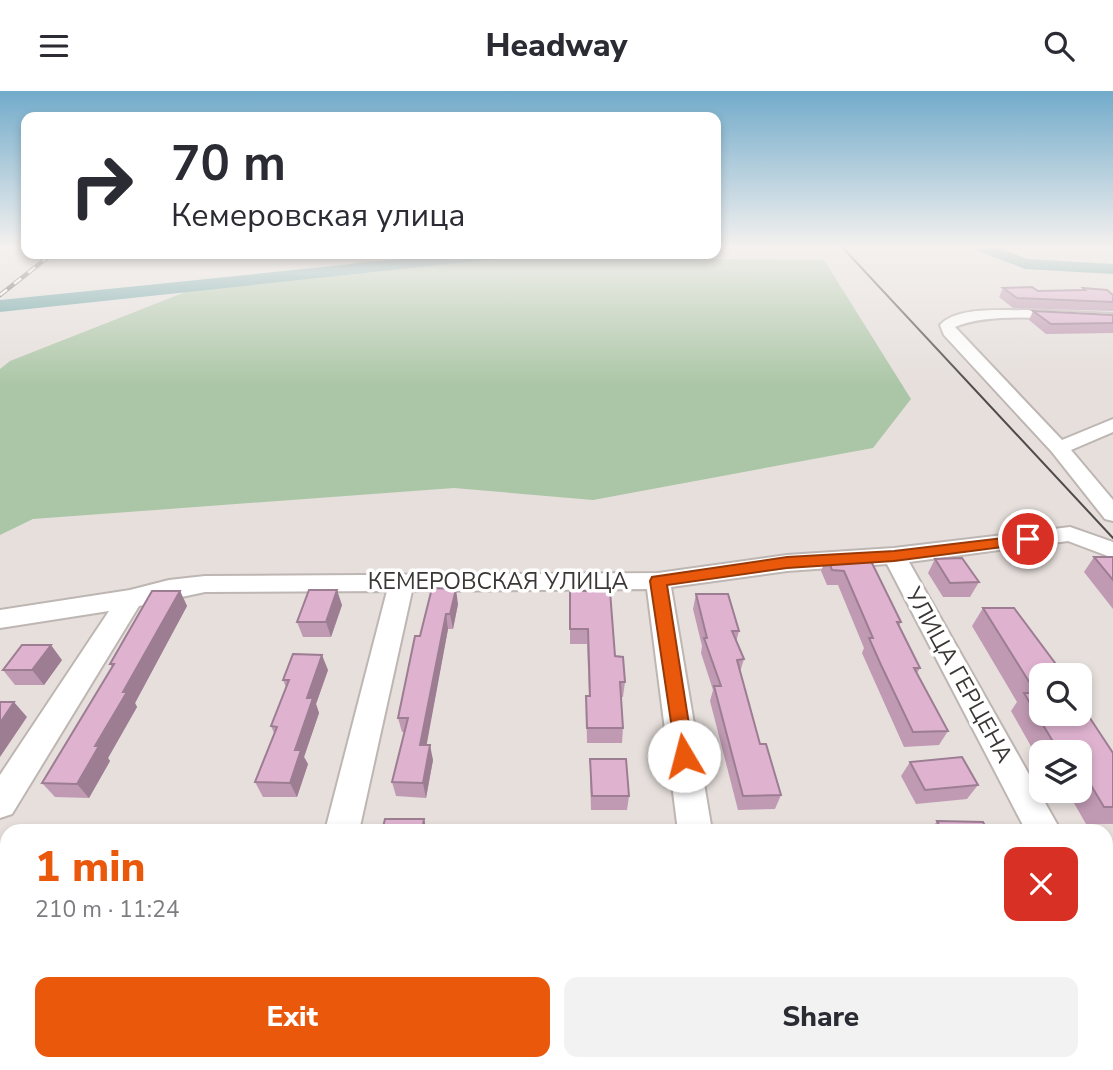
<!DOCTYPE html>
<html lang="en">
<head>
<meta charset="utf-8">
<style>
  :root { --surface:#fff; --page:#f2f2f3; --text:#2b2b33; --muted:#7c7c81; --accent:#ea580c }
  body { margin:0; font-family:"Nunito Sans",sans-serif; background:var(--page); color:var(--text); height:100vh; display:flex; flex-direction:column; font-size:26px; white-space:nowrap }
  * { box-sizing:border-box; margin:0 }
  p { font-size:23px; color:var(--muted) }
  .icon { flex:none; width:38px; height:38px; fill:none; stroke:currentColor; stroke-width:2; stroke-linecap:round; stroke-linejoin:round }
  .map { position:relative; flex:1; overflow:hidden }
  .drawer { position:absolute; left:0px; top:733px; width:1113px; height:247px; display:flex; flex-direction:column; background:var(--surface); border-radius:21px 21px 0 0; box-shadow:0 4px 10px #0003 }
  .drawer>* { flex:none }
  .top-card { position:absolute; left:21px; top:21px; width:700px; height:147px; border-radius:14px; box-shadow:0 4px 10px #0003; background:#fff; color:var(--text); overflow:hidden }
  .buttons { position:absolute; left:1029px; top:572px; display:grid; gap:14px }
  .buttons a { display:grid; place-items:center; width:63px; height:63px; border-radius:14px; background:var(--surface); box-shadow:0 4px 10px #0003; font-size:35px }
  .pin { position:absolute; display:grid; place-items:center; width:60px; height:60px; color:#fff; margin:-30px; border:4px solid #fff; border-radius:50%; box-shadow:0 2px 7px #0007 }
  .me { position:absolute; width:77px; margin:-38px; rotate:352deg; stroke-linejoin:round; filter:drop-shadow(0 0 5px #0008) }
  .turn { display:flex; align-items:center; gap:24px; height:147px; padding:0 35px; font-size:32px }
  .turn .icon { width:91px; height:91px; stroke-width:2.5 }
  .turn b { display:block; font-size:49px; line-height:60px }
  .round { display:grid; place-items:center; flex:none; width:74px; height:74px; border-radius:14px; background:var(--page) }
  .head { display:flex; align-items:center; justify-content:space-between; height:119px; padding:0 35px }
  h1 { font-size:42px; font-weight:800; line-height:52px; color:var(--accent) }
  .primary-button { display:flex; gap:14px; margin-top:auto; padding:14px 35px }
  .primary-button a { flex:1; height:80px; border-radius:14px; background:var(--accent); color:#fff; font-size:28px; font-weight:800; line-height:80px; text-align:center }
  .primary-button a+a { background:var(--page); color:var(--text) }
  header { display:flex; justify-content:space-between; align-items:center; height:91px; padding:0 35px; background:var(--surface); font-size:32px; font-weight:800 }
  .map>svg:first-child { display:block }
</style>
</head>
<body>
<header><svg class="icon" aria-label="menu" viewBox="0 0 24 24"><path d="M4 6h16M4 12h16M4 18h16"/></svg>Headway<svg class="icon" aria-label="search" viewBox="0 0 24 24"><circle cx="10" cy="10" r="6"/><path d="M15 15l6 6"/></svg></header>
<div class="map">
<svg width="1113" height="979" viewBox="0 0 1113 979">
  <rect width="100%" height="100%" fill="#e6dfdc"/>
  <!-- green -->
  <path fill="#abc6a6" d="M 510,167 L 824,169 L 911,308 L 873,357 L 593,409 L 454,397 L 33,428 L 0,444 L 0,278 L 10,270 L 193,198 L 335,178 L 363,170 Z"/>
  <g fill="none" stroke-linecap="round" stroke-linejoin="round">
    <!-- river -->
    <path fill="#629e9e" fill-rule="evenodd" d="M 976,157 L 998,157 L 1027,168 L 1113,173 L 1113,183 L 1025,178 L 978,160 Z
      M 451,163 L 504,163 L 496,168 L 0,221 L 0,209 Z"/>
    <defs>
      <path id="minor" d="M 1026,219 L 1113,223 L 1113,231 C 1070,230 994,219 955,236 L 1062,349 L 1113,328 L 1113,341 L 1071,359 L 1113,409 L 1113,430 L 1105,428 L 1052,361 L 944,244 L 940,234 C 958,215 1001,220 1026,219 Z
        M 1070,436 L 1113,451 L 1113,467 L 1068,450 L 909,471 L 1061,740 L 1026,740 L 887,473 L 787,480 L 671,496 L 712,740 L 678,740 L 647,498 L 412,500 L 359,740 L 325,740 L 387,500 L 205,501 L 139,515 L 12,723 L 0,727 L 0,684 L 109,520 L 0,537 L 0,519 L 130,499 L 169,489 L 205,485 L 658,482 L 787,464 L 894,457 Z
        M 1106,834 L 1113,837 L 1113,885 L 1106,882 Z
        M 265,973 L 307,973 L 306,979 L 262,979 Z
        M 714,973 L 756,973 L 758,979 L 714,979 Z"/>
    </defs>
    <!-- minor casing -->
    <use href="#minor" stroke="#bdb6b3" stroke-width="4"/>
    <!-- minor -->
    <use href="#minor" fill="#fff" fill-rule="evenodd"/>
    <!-- tram -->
    <path stroke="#4f4b4a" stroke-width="2" d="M 843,157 L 1113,447"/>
    <defs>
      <path id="rail" d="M 0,204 L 52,163"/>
    </defs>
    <!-- rail casing -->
    <use href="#rail" stroke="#4f4b4a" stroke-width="4.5"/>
    <!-- rail -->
    <use href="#rail" stroke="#fff" stroke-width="2.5" stroke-dasharray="9" stroke-linecap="butt"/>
  </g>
  <!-- wall -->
  <path fill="#c09ab3" d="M 1003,197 L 1038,200 L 1082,200 L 1083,197 L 1113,204 L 1113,220 L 1013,217 L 999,206 Z
    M 1033,220 L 1113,224 L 1113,242 L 1046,243 L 1029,229 Z
    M 827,465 L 901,531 L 899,535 L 920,577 L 917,582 L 948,640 L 939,654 L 904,656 L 874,589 L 862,562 L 864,557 L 838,494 L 827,494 L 821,480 Z
    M 1094,466 L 1113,466 L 1113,518 L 1084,481 Z
    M 935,468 L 979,491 L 970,506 L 943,506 L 928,482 Z
    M 180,500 L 187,515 L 135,612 L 137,616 L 108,667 L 110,670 L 89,707 L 55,706 L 42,692 L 112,576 L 110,573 Z
    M 570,500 L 615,565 L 625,591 L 623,606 L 621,606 L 623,637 L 622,652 L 587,652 L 586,605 L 589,605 L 587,553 L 570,553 Z
    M 696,503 L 739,540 L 736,551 L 744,568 L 740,581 L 760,653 L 781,704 L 775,718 L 738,719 L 710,610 L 713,599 L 701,562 L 702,555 L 693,518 Z
    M 458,513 L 453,538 L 448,538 L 426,654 L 433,669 L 426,707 L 396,705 L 392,691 L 404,641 L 402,641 L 398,627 L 420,545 Z
    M 342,514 L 331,546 L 303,546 L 297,531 Z
    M 983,517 L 1041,584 L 1113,662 L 1113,733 L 1086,733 L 1067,700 L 1080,700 L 1080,662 L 1041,662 L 1041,673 L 1011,620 L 1017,611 L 972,535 Z
    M 62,569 L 44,594 L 15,594 L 3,579 Z
    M 328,579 L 316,613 L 319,622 L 304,666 L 308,673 L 297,706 L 263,706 L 255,691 L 274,642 L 271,635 L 286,596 L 283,589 Z
    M 590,668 L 629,705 L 627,719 L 591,719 L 590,683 Z
    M 910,671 L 978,694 L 967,708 L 916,713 L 901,685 Z
    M 937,730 L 942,740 L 930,740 Z
    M 7,750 L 7,807 L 0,807 L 0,762 Z
    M 120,973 L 207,973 L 205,979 L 130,979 Z
    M 787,973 L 850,973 L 852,979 L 788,979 Z"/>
  <!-- shaded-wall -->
  <path fill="#9c7d92" d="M 456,498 L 458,513 L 453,538 L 450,523 Z
    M 337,499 L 342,514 L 331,546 L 326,531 Z
    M 180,500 L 187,515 L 135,612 L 137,616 L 108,667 L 110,670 L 89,707 L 77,693 L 123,601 Z
    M 446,523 L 448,538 L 424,668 L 420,654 Z
    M 51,554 L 62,569 L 44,594 L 32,579 Z
    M 322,564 L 328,579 L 316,613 L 319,622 L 304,666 L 308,673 L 297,706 L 290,692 L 295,659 L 307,607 Z
    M 14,611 L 27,626 L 0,666 L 0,632 Z
    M 430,654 L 433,669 L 426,707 L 423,692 Z
    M 424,728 L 427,740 L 422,740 Z
    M 0,842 L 7,847 L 7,866 L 0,878 Z
    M 196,973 L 207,973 L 205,979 Z
    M 406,973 L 409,973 L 412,979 L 405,979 Z"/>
  <!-- building -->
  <path fill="#dfb3d0" stroke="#9c7d92" stroke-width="2" d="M 1032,196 L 1038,200 L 1085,199 L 1083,197 L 1107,199 L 1113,204 L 1113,211 L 1017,207 L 1003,197 Z
    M 1033,220 L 1113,224 L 1113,232 L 1051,233 Z
    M 827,465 L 869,466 L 901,531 L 897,531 L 920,577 L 914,577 L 948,640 L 913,641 L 881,574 L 869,547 L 873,547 L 844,480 L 832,479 Z
    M 1094,466 L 1113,466 L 1113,489 Z
    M 962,467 L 979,491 L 950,492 L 935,468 Z
    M 432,497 L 456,498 L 450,523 L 446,523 L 420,654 L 430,654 L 423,692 L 392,691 L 408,627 L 398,627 L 415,545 L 420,545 Z
    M 309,499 L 337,499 L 326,531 L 297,531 Z
    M 152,500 L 180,500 L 123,601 L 127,601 L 95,655 L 99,655 L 77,693 L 42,692 L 114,573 L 110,573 Z
    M 570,500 L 610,500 L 615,565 L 623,566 L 625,591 L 620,591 L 623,637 L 587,637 L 586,605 L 590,605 L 588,538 L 570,538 Z
    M 696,503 L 728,503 L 739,540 L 732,540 L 744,568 L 737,569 L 760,653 L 766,653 L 781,704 L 743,705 L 714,595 L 721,595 L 704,547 L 707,547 Z
    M 983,517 L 1014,517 L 1064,584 L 1041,584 L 1041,623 L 1080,623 L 1080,612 L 1113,662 L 1113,716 L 1104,716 L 1080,676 L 1080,662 L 1071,662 L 1069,659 L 1058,659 L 1024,602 L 1036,602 Z
    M 22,554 L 51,554 L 32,579 L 3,579 Z
    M 293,563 L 322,564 L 307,607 L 313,607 L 295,659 L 301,659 L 290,692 L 255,691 L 277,636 L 271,635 L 289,589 L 283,589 Z
    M 0,611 L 14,611 L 0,632 Z
    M 962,666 L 978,694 L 925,699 L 910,671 Z
    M 590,668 L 626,668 L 629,705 L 592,705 Z
    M 385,728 L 424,728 L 422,740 L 382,740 Z
    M 937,730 L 983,731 L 988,740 L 942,740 Z
    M 596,739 L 629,740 L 596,740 Z
    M 7,750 L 7,793 L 0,794 L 0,762 Z
    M 347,973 L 406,973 L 405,979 L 346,979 Z
    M 624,973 L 665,973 L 666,979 L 624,979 Z
    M 797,973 L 850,973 L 852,979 L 798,979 Z"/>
  <!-- sky -->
  <linearGradient id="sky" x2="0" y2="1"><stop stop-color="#72abca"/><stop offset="0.53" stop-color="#f4f1ef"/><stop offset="1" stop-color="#f4f1ef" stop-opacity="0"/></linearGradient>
  <rect width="1113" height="294" fill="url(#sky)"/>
  <!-- route -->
  <path fill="#ea580c" stroke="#983908" stroke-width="2" d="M 1028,444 L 1033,445 L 1035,448 L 1033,452 L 894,470 L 787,477 L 667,494 L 694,665 L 691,671 L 684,674 L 677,671 L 650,490 L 652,486 L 787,466 L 894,460 Z"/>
  <g text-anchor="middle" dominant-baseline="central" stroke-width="7" stroke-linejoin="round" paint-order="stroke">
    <!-- street labels -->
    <g font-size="23" fill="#3a3736" stroke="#fff">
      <text x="498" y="490">КЕМЕРОВСКАЯ УЛИЦА</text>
      <text transform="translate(959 584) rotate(61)">УЛИЦА ГЕРЦЕНА</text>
    </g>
  </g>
</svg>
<div class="buttons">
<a><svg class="icon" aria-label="search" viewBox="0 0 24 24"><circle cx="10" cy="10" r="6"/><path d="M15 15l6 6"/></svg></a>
<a><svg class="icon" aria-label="layers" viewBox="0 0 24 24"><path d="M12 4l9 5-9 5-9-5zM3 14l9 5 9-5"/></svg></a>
</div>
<div class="pin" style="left:1028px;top:448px;background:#d93025"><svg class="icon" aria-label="arrive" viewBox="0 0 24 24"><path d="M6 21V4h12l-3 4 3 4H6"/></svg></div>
<svg class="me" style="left:684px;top:665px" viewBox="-20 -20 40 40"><circle r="19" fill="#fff"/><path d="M0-13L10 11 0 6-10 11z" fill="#ea580c"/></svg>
<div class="top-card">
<div class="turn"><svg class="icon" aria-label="right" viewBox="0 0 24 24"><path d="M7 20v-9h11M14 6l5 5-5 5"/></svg><div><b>70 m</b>Кемеровская улица</div></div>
</div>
<section class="drawer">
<div class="head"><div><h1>1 min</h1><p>210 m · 11:24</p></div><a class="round" style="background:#d93025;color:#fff"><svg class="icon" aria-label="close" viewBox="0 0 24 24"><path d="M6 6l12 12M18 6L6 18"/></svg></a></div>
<div class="primary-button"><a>Exit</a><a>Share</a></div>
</section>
</div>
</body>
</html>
